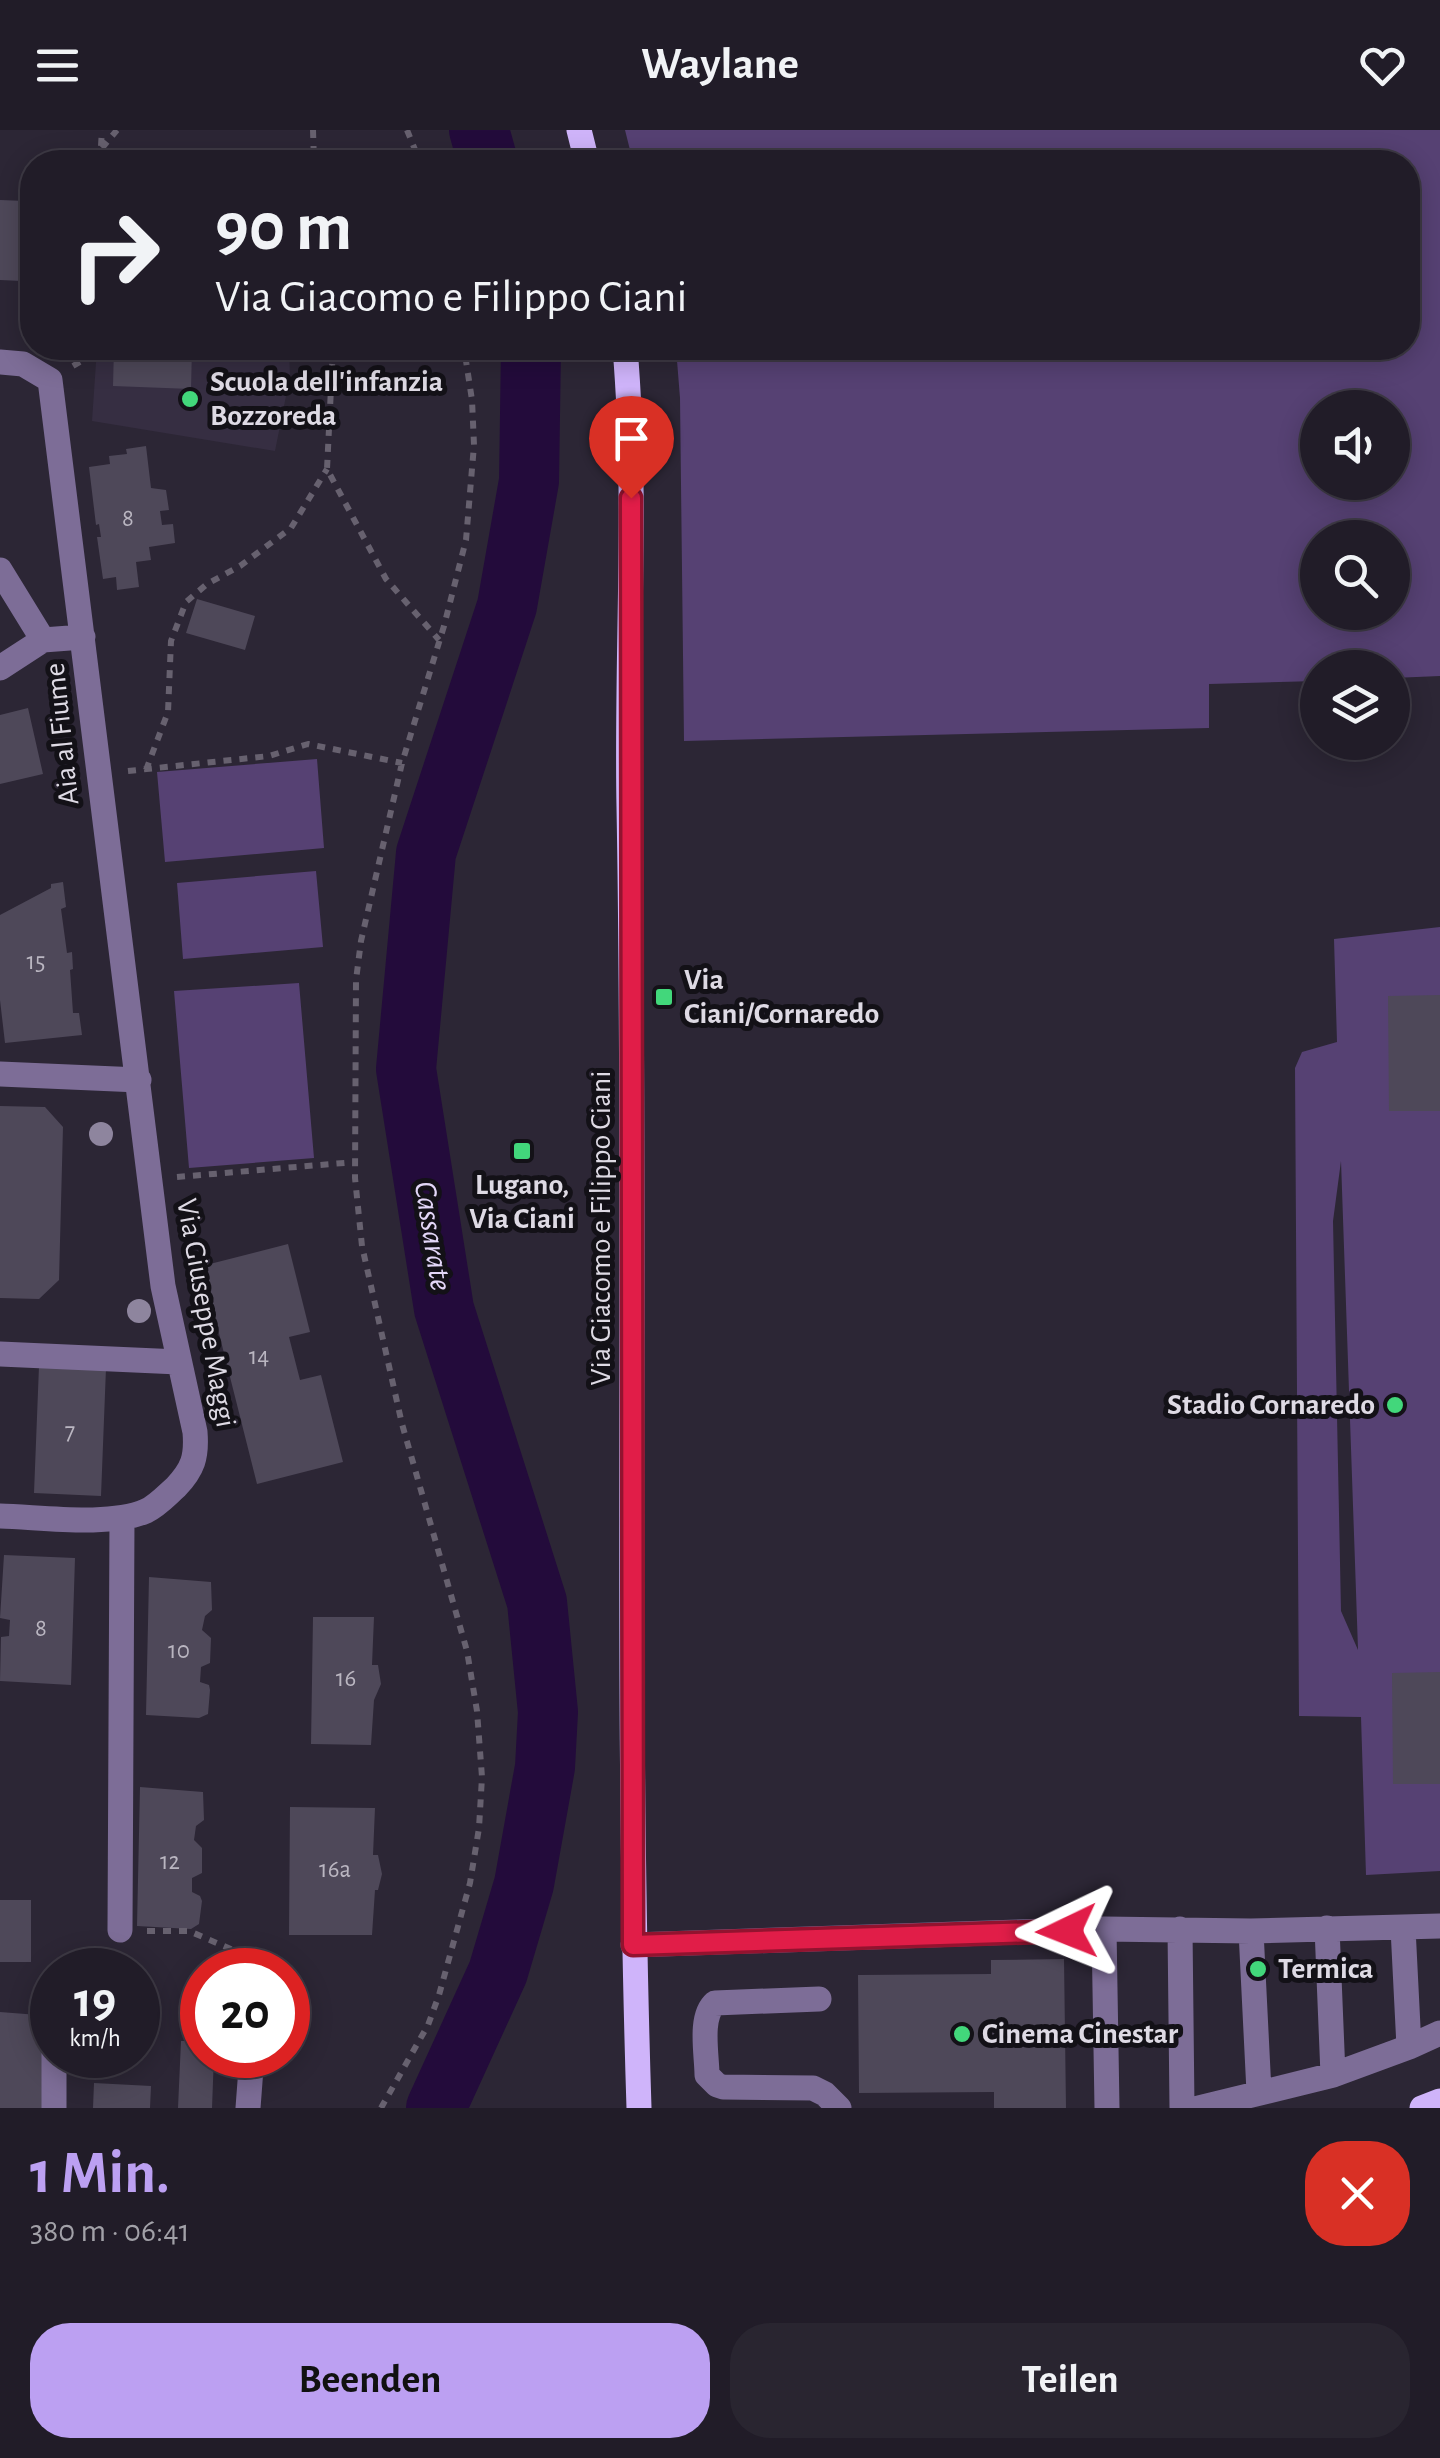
<!DOCTYPE html>
<html lang="de">
<head>
<meta charset="utf-8">
<style>
  :root { --surface:#211c28; --page:#292530; --text:#f1f3f6; --muted:#a2a1a8; --line:#3e3a45; --accent:#bca0f2 }
  body { margin:0; font-family:"Alegreya Sans",sans-serif; background:var(--page); color:var(--text); height:100vh; display:flex; flex-direction:column; font-size:38px; white-space:nowrap }
  * { box-sizing:border-box; margin:0 }
  p { font-size:32px; color:var(--muted) }
  .icon { flex:none; width:55px; height:55px; fill:none; stroke:currentColor; stroke-width:2; stroke-linecap:round; stroke-linejoin:round }
  .map { position:relative; height:1978px; overflow:hidden }
  .drawer { display:flex; flex-direction:column; background:var(--surface); flex:1 }
  .drawer>* { flex:none }
  .hud { position:absolute; left:20px; top:20px; width:1400px; height:210px; border-radius:40px; box-shadow:0 5px 25px #0003,0 0 0 2px var(--line); background:#211c28; color:var(--text); overflow:hidden }
  .buttons { position:absolute; left:1300px; top:260px; display:grid; gap:20px }
  .buttons a { display:grid; place-items:center; width:110px; height:110px; border-radius:50%; background:var(--surface); box-shadow:0 5px 25px #0003,0 0 0 2px var(--line); font-size:50px }
  .speed { position:absolute; left:30px; top:1818px; display:flex; gap:20px; font-size:50px; font-weight:700; text-align:center }
  .speed>* { display:grid; place-content:center; width:130px; height:130px; border-radius:50%; background:var(--surface); box-shadow:0 5px 25px #0003,0 0 0 2px var(--line); line-height:1 }
  .speed small { font-size:25px; font-weight:400 }
  .speed .limit { border:15px solid #d22; background:#fff; color:#111 }
  .pin { position:absolute; display:grid; place-items:center; width:85px; height:85px; color:#fff; margin:-102px -42px; border-radius:50% 50% 50% 0; rotate:-45deg; box-shadow:0 0 10px #0007 }
  .pin .icon { rotate:45deg }
  .me { position:absolute; width:110px; margin:-55px; rotate:268deg; stroke-linejoin:round; filter:drop-shadow(0 0 8px #0008) }
  .turn { display:flex; align-items:center; gap:35px; height:210px; padding:0 30px; font-size:45px }
  .turn .icon { width:130px; height:130px; stroke-width:2.5 }
  .turn b { display:block; font-size:70px; line-height:85px }
  .round { display:grid; place-items:center; flex:none; width:105px; height:105px; border-radius:40px; background:var(--page) }
  .summary { display:flex; align-items:center; justify-content:space-between; height:170px; padding:0 30px }
  h1 { font-size:60px; font-weight:600; line-height:75px; color:var(--accent) }
  .cta { display:flex; gap:20px; margin-top:auto; padding:20px 30px }
  .cta a { flex:1; height:115px; border-radius:40px; background:var(--accent); color:#111; font-size:40px; font-weight:600; line-height:115px; text-align:center }
  .cta a+a { background:var(--page); color:var(--text) }
  header { display:flex; justify-content:space-between; align-items:center; height:130px; padding:0 30px; background:var(--surface); font-size:45px; font-weight:600 }
  .map>svg:first-child { display:block }
</style>
</head>
<body>
<header><svg class="icon" aria-label="menu" viewBox="0 0 24 24"><path d="M4 6h16M4 12h16M4 18h16"/></svg>Waylane<svg class="icon" aria-label="heart" viewBox="0 0 24 24"><path d="M12 20l-8-8c-3-5 5-10 8-4 3-6 11-1 8 4z"/></svg></header>
<div class="map">
<svg width="1440" height="1978" viewBox="0 0 1440 1978">
  <rect width="100%" height="100%" fill="#2c2635"/>
  <!-- built -->
  <path fill="#362e42" d="M 108,23 L 283,27 L 283,32 L 108,32 Z
    M 97,218 L 289,218 L 290,246 L 275,321 L 92,291 Z"/>
  <!-- green -->
  <path fill="#564173" fill-rule="evenodd" d="M 625,0 L 1440,0 L 1440,546 L 1393,548 L 1392,538 L 1318,538 L 1317,551 L 1209,554 L 1209,598 L 684,611 L 680,268 L 676,218 L 1408,218 L 1408,32 L 633,32 ZM 1318,278 L 1392,278 L 1392,352 L 1318,352 ZM 1318,408 L 1392,408 L 1392,482 L 1318,482 Z
    M 317,629 L 324,718 L 165,732 L 157,642 Z
    M 316,741 L 323,817 L 183,829 L 177,753 Z
    M 1440,797 L 1440,1741 L 1366,1745 L 1361,1587 L 1299,1586 L 1295,938 L 1302,922 L 1337,912 L 1334,809 ZM 1341,1031 L 1358,1519 L 1358,1520 L 1341,1481 L 1333,1091 Z
    M 299,853 L 314,1028 L 189,1038 L 174,861 Z"/>
  <g fill="none" stroke-linecap="round" stroke-linejoin="round">
    <!-- river -->
    <path stroke="#230b3b" stroke-width="60" d="M 479,0 L 488,32
      M 436,1978 L 498,1842 L 524,1754 L 545,1637 L 548,1582 L 537,1472 L 444,1179 L 406,939 L 426,723 L 507,476 L 529,351 L 531,218"/>
  </g>
  <!-- building -->
  <path fill="#4e4859" d="M 0,70 L 26,71 L 22,151 L 0,150 Z
    M 114,218 L 192,218 L 191,259 L 113,256 Z
    M 146,316 L 151,358 L 166,360 L 169,380 L 160,381 L 162,395 L 173,394 L 175,413 L 149,417 L 151,430 L 136,432 L 139,457 L 117,460 L 116,447 L 103,449 L 97,407 L 101,407 L 99,394 L 96,395 L 89,337 L 110,334 L 109,326 L 127,324 L 126,319 Z
    M 197,469 L 255,486 L 245,520 L 186,503 Z
    M 28,578 L 43,644 L 0,654 L 0,585 Z
    M 63,752 L 66,777 L 61,779 L 67,823 L 72,822 L 73,839 L 70,840 L 73,883 L 79,883 L 82,905 L 5,913 L 0,870 L 0,785 L 51,758 L 51,754 Z
    M 1440,865 L 1440,981 L 1389,981 L 1388,866 Z
    M 0,976 L 45,977 L 63,997 L 59,1150 L 39,1169 L 0,1168 Z
    M 288,1114 L 310,1202 L 289,1207 L 300,1250 L 321,1245 L 343,1332 L 257,1354 L 202,1136 Z
    M 39,1236 L 106,1238 L 101,1366 L 34,1363 Z
    M 4,1425 L 75,1428 L 71,1555 L 0,1551 L 1,1507 L 9,1506 L 10,1490 L 0,1488 Z
    M 149,1447 L 211,1452 L 212,1480 L 205,1486 L 202,1500 L 211,1508 L 210,1533 L 201,1537 L 200,1552 L 209,1555 L 210,1560 L 208,1584 L 199,1588 L 146,1585 Z
    M 313,1487 L 374,1487 L 372,1535 L 378,1535 L 381,1554 L 374,1570 L 371,1615 L 311,1614 Z
    M 1440,1542 L 1440,1654 L 1393,1654 L 1392,1543 Z
    M 140,1657 L 203,1662 L 204,1690 L 196,1696 L 194,1710 L 202,1718 L 202,1743 L 192,1748 L 192,1762 L 200,1766 L 202,1771 L 199,1794 L 191,1799 L 137,1796 Z
    M 290,1677 L 375,1678 L 373,1725 L 378,1725 L 382,1744 L 378,1760 L 375,1760 L 372,1805 L 289,1805 Z
    M 0,1770 L 31,1770 L 31,1832 L 0,1832 Z
    M 1064,1829 L 1066,1978 L 994,1978 L 994,1962 L 859,1963 L 858,1845 L 991,1844 L 991,1830 Z
    M 0,1882 L 51,1886 L 49,1978 L 0,1978 Z
    M 181,1911 L 202,1911 L 202,1925 L 214,1925 L 212,1978 L 178,1978 Z
    M 94,1953 L 151,1956 L 150,1978 L 93,1978 Z"/>
  <g fill="none" stroke-linecap="round" stroke-linejoin="round">
    <!-- path -->
    <path stroke="#67616f" stroke-width="6" stroke-dasharray="8 8" stroke-linecap="butt" d="M 313,0 L 314,32
      M 407,0 L 420,32
      M 102,18 L 117,0
      M 100,32 L 102,0
      M 333,218 L 327,339 L 386,449 L 439,510
      M 73,236 L 90,226 L 90,218
      M 146,640 L 168,582 L 171,511 L 186,472 L 207,454 L 240,436 L 291,398 L 327,339
      M 128,641 L 269,626 L 308,614 L 402,633
      M 177,1047 L 355,1032
      M 147,1801 L 189,1801 L 240,1823 L 251,1840
      M 381,1978 L 428,1895 L 439,1865 L 470,1753 L 479,1698 L 482,1647 L 477,1581 L 467,1521 L 402,1294 L 362,1116 L 355,1048 L 356,850 L 361,811 L 402,633 L 444,496 L 466,410 L 474,315 L 472,270 L 464,218"/>
    <!-- minor -->
    <path stroke="#7d6d97" stroke-width="25" d="M 0,232 L 23,234 L 50,250 L 163,1156 L 195,1302 C 197,1327 193,1339 176,1357 C 167,1365 157,1376 146,1381 C 109,1397 41,1387 0,1386
      M 0,440 L 43,510
      M 0,538 L 43,510 L 83,507
      M 0,944 L 139,950
      M 0,1224 L 179,1232
      M 1327,1798 L 1333,1945
      M 1403,1798 L 1409,1917 L 1440,1903
      M 1104,1799 L 1107,1978
      M 1180,1799 L 1182,1978
      M 120,1800 L 122,1389
      M 1251,1801 L 1259,1962
      M 633,1815 L 1104,1799 L 1251,1801 L 1440,1796
      M 819,1869 L 715,1873 C 699,1887 707,1925 707,1945 L 717,1955 L 723,1957 L 813,1958 L 825,1964 L 839,1978
      M 54,1925 L 54,1978
      M 248,1978 L 252,1925
      M 1199,1978 L 1333,1945 L 1409,1917"/>
    <!-- major -->
    <path stroke="#cfb4fa" stroke-width="25" d="M 579,0 L 587,32
      M 625,218 C 638,370 626,524 629,677 C 637,1111 625,1545 639,1978
      M 1422,1978 L 1440,1971"/>
  </g>
  <!-- trees -->
  <g fill="#8e859e">
    <circle cx="101" cy="1004" r="12"/>
    <circle cx="139" cy="1181" r="12"/>
  </g>
  <g fill="none" stroke-linecap="round" stroke-linejoin="round">
    <defs>
      <path id="route" d="M 631,368 L 633,1815 L 1067,1801"/>
    </defs>
    <!-- route casing -->
    <use href="#route" stroke="#92132f" stroke-width="25"/>
    <!-- route -->
    <use href="#route" stroke="#e11d48" stroke-width="18"/>
  </g>
  <!-- markers -->
  <g fill="#42d77b" stroke="#131117" stroke-width="4">
    <circle cx="190" cy="269" r="10"/>
    <rect x="654" y="857" width="20" height="20" rx="5"/>
    <rect x="512" y="1011" width="20" height="20" rx="5"/>
    <circle cx="1395" cy="1275" r="10"/>
    <circle cx="1258" cy="1839" r="10"/>
    <circle cx="962" cy="1904" r="10"/>
  </g>
  <g text-anchor="middle" dominant-baseline="central" stroke-width="10" stroke-linejoin="round" paint-order="stroke">
    <!-- number labels -->
    <g font-size="25" fill="#bab6c1">
      <text x="128" y="388">8</text>
      <text x="36" y="831">15</text>
      <text x="259" y="1226">14</text>
      <text x="70" y="1301">7</text>
      <text x="41" y="1498">8</text>
      <text x="179" y="1520">10</text>
      <text x="346" y="1548">16</text>
      <text x="170" y="1731">12</text>
      <text x="335" y="1739">16a</text>
    </g>
    <!-- poi labels -->
    <g font-size="30" font-weight="bold" fill="#dedae4" stroke="#131117" text-anchor="start">
      <text x="210" y="252">Scuola dell'infanzia<tspan x="210" dy="34">Bozzoreda</tspan></text>
      <text x="684" y="850">Via<tspan x="684" dy="34">Ciani/Cornaredo</tspan></text>
      <text x="522" y="1055" text-anchor="middle">Lugano,<tspan x="522" dy="34">Via Ciani</tspan></text>
      <text x="1375" y="1275" text-anchor="end">Stadio Cornaredo</text>
      <text x="1278" y="1839">Termica</text>
      <text x="982" y="1904">Cinema Cinestar</text>
    </g>
    <!-- street labels -->
    <g font-size="30" fill="#dedae4" stroke="#131117">
      <text transform="translate(62 604) rotate(-96)">Aia al Fiume</text>
      <text transform="translate(601 1098) rotate(-90)">Via Giacomo e Filippo Ciani</text>
      <text transform="translate(206 1183) rotate(80)">Via Giuseppe Maggi</text>
    </g>
    <!-- water labels -->
    <g font-size="32" font-style="italic" fill="#e3d7f8" stroke="#131117">
      <text transform="translate(433 1106) rotate(81)">Cassarate</text>
    </g>
  </g>
</svg>
<div class="buttons">
<a><svg class="icon" aria-label="sound" viewBox="0 0 24 24"><path d="M4 9h4l5-4v14l-5-4H4zM17 9q2 3 0 6"/></svg></a>
<a><svg class="icon" aria-label="search" viewBox="0 0 24 24"><circle cx="10" cy="10" r="6"/><path d="M15 15l6 6"/></svg></a>
<a><svg class="icon" aria-label="layers" viewBox="0 0 24 24"><path d="M12 4l9 5-9 5-9-5zM3 14l9 5 9-5"/></svg></a>
</div>
<div class="speed"><div>19<small>km/h</small></div><div class="limit">20</div></div>
<div class="pin" style="left:631px;top:368px;background:#d93025"><svg class="icon" aria-label="arrive" viewBox="0 0 24 24"><path d="M6 21V4h12l-3 4 3 4H6"/></svg></div>
<svg class="me" style="left:1067px;top:1801px" viewBox="-20 -20 40 40"><path d="M0-17L14 15 0 8-14 15z" fill="#e11d48" stroke="#fff" stroke-width="4"/></svg>
<div class="hud">
<div class="turn"><svg class="icon" aria-label="right" viewBox="0 0 24 24"><path d="M7 20v-9h11M14 6l5 5-5 5"/></svg><div><b>90 m</b>Via Giacomo e Filippo Ciani</div></div>
</div>
</div>
<section class="drawer">
<div class="summary"><div><h1>1 Min.</h1><p>380 m · 06:41</p></div><a class="round" style="background:#d93025;color:#fff"><svg class="icon" aria-label="close" viewBox="0 0 24 24"><path d="M6 6l12 12M18 6L6 18"/></svg></a></div>
<div class="cta"><a>Beenden</a><a>Teilen</a></div>
</section>
</body>
</html>
